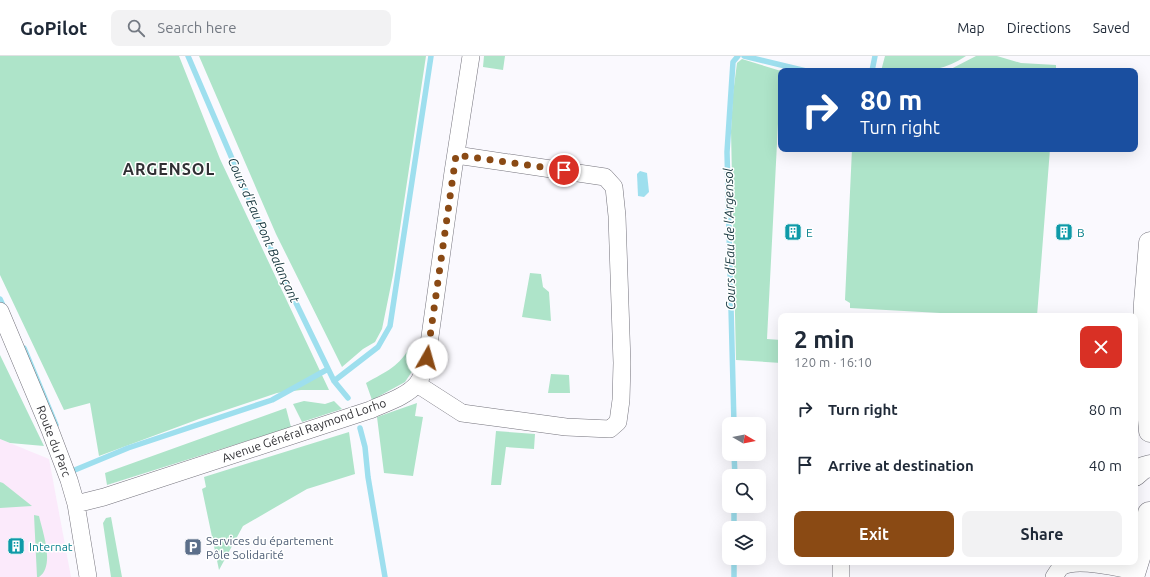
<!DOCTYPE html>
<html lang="en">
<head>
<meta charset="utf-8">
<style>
  :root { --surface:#fff; --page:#f2f2f3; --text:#1f2937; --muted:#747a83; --line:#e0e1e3; --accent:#8a4a14 }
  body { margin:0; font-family:Ubuntu,sans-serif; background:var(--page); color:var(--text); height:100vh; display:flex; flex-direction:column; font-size:15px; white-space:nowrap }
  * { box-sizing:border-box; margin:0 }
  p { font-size:13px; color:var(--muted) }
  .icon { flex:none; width:22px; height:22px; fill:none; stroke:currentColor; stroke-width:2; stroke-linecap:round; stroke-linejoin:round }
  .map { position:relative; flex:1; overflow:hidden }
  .details { position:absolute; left:778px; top:257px; width:360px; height:252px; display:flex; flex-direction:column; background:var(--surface); border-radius:8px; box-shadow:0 4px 16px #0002 }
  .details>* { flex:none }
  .banner { position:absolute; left:778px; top:12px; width:360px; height:84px; border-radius:8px; box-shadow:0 4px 16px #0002; background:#1a4fa0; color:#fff; overflow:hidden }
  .needle { width:26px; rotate:99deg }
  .tools { position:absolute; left:722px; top:361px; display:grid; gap:8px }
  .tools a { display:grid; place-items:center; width:44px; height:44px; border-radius:8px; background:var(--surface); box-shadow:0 4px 16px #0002; font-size:20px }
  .pin { position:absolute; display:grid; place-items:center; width:34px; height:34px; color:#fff; margin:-17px; border:2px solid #fff; border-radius:50%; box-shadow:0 1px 4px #0007 }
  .me { position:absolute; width:44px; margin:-22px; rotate:7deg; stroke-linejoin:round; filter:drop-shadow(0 0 3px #0008) }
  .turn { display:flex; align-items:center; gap:14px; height:84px; padding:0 16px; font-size:18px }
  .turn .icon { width:52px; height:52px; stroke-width:2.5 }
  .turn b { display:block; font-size:28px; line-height:34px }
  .round { display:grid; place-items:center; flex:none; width:42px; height:42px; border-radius:8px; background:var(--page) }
  .head { display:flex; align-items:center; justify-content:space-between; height:68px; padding:0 16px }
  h1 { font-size:24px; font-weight:700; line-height:30px }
  .cta { display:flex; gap:8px; margin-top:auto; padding:8px 16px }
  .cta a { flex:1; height:46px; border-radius:8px; background:var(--accent); color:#fff; font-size:16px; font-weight:700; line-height:46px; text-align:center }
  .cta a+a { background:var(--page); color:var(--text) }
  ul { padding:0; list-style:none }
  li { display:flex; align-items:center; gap:12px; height:56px; padding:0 16px }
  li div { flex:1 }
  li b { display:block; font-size:15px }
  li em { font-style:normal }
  header { display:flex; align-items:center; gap:24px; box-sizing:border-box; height:56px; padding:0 20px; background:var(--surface); border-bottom:1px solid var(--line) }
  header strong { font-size:19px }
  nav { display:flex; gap:22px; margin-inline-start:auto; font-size:14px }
  .search { width:280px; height:36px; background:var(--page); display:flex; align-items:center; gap:10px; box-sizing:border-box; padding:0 14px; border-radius:8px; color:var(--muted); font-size:15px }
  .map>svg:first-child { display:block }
</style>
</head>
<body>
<header>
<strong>GoPilot</strong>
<div class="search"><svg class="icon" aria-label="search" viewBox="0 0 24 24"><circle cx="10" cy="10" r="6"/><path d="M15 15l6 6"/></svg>Search here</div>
<nav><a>Map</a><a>Directions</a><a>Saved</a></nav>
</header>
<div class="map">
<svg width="1150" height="521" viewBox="0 0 1150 521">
  <rect width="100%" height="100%" fill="#faf9fe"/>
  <!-- education -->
  <path fill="#fbeafb" d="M 0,383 L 49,403 L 71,521 L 0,521 Z"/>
  <!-- green -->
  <path fill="#aee4c9" d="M 0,0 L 179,0 L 220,103 L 329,334 L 301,334 L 277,337 L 199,363 L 99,400 L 90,347 L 64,354 L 0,219 Z
    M 199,0 L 426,0 L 393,219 L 382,273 L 375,286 L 363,293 L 342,311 L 276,178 Z
    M 484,0 L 505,0 L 503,14 L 483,11 Z
    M 885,0 L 966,0 C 938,19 914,15 881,15 Z
    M 976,0 L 997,0 L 1021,7 L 1056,9 L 1056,15 L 947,15 Z
    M 742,3 L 781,15 L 781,48 L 779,48 L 767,283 L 781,284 L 781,307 L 736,304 L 731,75 L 733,38 L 737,7 Z
    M 852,93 L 1050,93 L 1037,260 L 994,260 L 850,252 L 850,247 L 845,244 Z
    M 530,217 L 541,218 L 543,231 L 549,236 L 551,265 L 522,261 Z
    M 411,289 L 417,293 L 415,311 L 405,326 L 372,344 L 366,327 C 387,315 399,311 411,289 Z
    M 0,299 L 44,390 L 10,387 L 0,383 Z
    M 551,318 L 569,319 L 570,337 L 548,337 Z
    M 304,345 L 325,348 L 334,345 L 342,353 L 302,366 L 293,348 Z
    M 417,347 L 415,360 L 423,361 L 413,420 L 384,417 L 377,361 Z
    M 286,352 L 291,371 L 107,429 L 105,417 Z
    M 496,375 L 535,378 L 534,393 L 506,391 L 501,429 L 491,429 Z
    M 349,376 L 355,418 L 307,433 L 243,470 L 219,514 L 202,433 L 206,431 L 204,421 Z
    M 0,426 L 3,427 L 32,450 L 0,452 Z
    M 34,459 L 39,460 C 43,477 55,510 39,521 L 37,521 Z
    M 111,461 L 122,521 L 111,521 L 103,467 L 106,462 Z"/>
  <!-- water -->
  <path fill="#9edfee" d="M 640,115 L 647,117 L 649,136 L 644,141 L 638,140 L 637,118 Z"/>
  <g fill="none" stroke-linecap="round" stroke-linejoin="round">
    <!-- stream -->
    <path stroke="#9edfee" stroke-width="5.5" d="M 188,0 L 279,212 L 334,325 L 348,342
      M 744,0 L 806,15
      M 872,15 L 875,0
      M 0,243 L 5,254
      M 24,292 L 56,369
      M 334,325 L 378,291 L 390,270 L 431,0
      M 734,368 L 727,96 L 733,6 L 738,0
      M 360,372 L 365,391 L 368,421 L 385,521
      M 734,398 L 735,420
      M 69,413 L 70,416 L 128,392 L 272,344 L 328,313
      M 734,472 L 734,450
      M 734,521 L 734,502"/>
    <defs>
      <path id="minor" d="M 0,255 L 50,374 L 69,424 L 76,448 L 88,521
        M 417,328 L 462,357 L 566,371 L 610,373 L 618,366 L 621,344 L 622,307 L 617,160 L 614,131 L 605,121 L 456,99
        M 76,448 L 104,441 L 370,354 C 385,347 406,341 417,328 C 423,321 424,311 427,302 L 453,116 L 471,0
        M 841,521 L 841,506
        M 1054,521 C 1056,518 1059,513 1061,511 C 1075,502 1120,511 1135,516"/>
      <path id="tertiary" d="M 1150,187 L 1145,247 L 1143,295 L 1150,375
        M 1135,419 L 1143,412 L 1150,410
        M 1133,521 L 1146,479 L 1149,457"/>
    </defs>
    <!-- minor casing -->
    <use href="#minor" stroke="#74737c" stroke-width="18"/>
    <!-- tertiary casing -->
    <use href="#tertiary" stroke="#74737c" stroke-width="23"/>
    <!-- minor -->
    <use href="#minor" stroke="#fff" stroke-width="17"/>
    <!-- tertiary -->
    <use href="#tertiary" stroke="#fff" stroke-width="22"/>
  </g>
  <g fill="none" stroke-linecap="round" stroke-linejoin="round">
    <!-- route -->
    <path stroke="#8a4a14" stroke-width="7" stroke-dasharray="0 12.6" d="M 427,302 L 456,99 L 564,114"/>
  </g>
  <!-- icons -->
  <defs>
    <symbol id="building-square" viewBox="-11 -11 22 22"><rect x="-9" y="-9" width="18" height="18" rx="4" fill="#0f9aa8" stroke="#fff"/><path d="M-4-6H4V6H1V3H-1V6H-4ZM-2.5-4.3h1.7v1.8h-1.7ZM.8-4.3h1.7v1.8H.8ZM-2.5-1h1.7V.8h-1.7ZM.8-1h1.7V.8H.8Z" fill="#fff"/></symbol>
    <symbol id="parking-square" viewBox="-11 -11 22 22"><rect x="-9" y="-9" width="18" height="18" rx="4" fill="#5c6f8a" stroke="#fff"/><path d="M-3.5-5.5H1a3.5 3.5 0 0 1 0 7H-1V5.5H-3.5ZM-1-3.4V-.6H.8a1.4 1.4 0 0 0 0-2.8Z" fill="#fff"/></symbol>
  </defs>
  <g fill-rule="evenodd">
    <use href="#building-square" x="783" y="166" width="20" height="20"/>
    <use href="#building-square" x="1054" y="166" width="20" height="20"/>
    <use href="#building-square" x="6" y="480" width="20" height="20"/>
    <use href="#parking-square" x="183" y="481" width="20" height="20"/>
  </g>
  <g text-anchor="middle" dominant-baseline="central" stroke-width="3" stroke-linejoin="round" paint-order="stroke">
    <!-- culture labels -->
    <g font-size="12" fill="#0d838f" stroke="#fff" text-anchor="start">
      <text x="806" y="176">E</text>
      <text x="1077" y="176">B</text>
      <text x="29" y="490">Internat</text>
    </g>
    <!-- street labels -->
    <g font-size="12" fill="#303034" stroke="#fff">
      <text transform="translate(304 374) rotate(-19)">Avenue Général Raymond Lorho</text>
      <text transform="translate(54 385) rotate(69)">Route du Parc</text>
    </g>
    <!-- service labels -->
    <g font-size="12" fill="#4e5e75" stroke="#fff" text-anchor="start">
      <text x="206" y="484">Services du épartement<tspan x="206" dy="14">Pôle Solidarité</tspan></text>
    </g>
    <!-- water labels -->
    <g font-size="13" font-style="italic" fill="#16363e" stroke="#fff">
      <text transform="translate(264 174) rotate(66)">Cours d'Eau Pont Balançant</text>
      <text transform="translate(729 183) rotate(-91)">Cours d'Eau de l'Argensol</text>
    </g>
    <!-- district labels -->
    <g font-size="16" font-weight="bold" letter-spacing="1" fill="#303034" stroke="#fff">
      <text x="169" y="113">ARGENSOL</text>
    </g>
  </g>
</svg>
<div class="tools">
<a><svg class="needle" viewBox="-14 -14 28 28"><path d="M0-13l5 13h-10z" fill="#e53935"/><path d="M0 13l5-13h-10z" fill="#747a83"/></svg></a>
<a><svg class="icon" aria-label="search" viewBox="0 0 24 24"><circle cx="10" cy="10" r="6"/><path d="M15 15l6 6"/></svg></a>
<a><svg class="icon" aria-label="layers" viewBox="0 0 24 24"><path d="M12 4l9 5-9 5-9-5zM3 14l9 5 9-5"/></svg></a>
</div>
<div class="pin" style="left:564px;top:114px;background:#d93025"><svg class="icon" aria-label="arrive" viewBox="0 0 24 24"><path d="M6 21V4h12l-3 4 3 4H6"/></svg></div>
<svg class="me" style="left:427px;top:302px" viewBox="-20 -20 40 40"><circle r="19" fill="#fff"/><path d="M0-13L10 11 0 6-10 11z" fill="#8a4a14"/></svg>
<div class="banner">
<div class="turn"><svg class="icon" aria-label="right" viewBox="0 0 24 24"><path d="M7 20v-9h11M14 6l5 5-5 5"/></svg><div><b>80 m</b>Turn right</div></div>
</div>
<section class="details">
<div class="head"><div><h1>2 min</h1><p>120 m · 16:10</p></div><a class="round" style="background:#d93025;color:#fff"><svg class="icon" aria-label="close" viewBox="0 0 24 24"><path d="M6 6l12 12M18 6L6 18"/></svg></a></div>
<ul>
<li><svg class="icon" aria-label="right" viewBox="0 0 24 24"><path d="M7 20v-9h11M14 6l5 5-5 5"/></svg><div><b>Turn right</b></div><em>80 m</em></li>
<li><svg class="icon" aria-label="arrive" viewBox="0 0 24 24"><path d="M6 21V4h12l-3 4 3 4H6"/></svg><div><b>Arrive at destination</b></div><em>40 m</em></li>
</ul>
<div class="cta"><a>Exit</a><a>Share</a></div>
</section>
</div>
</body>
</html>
